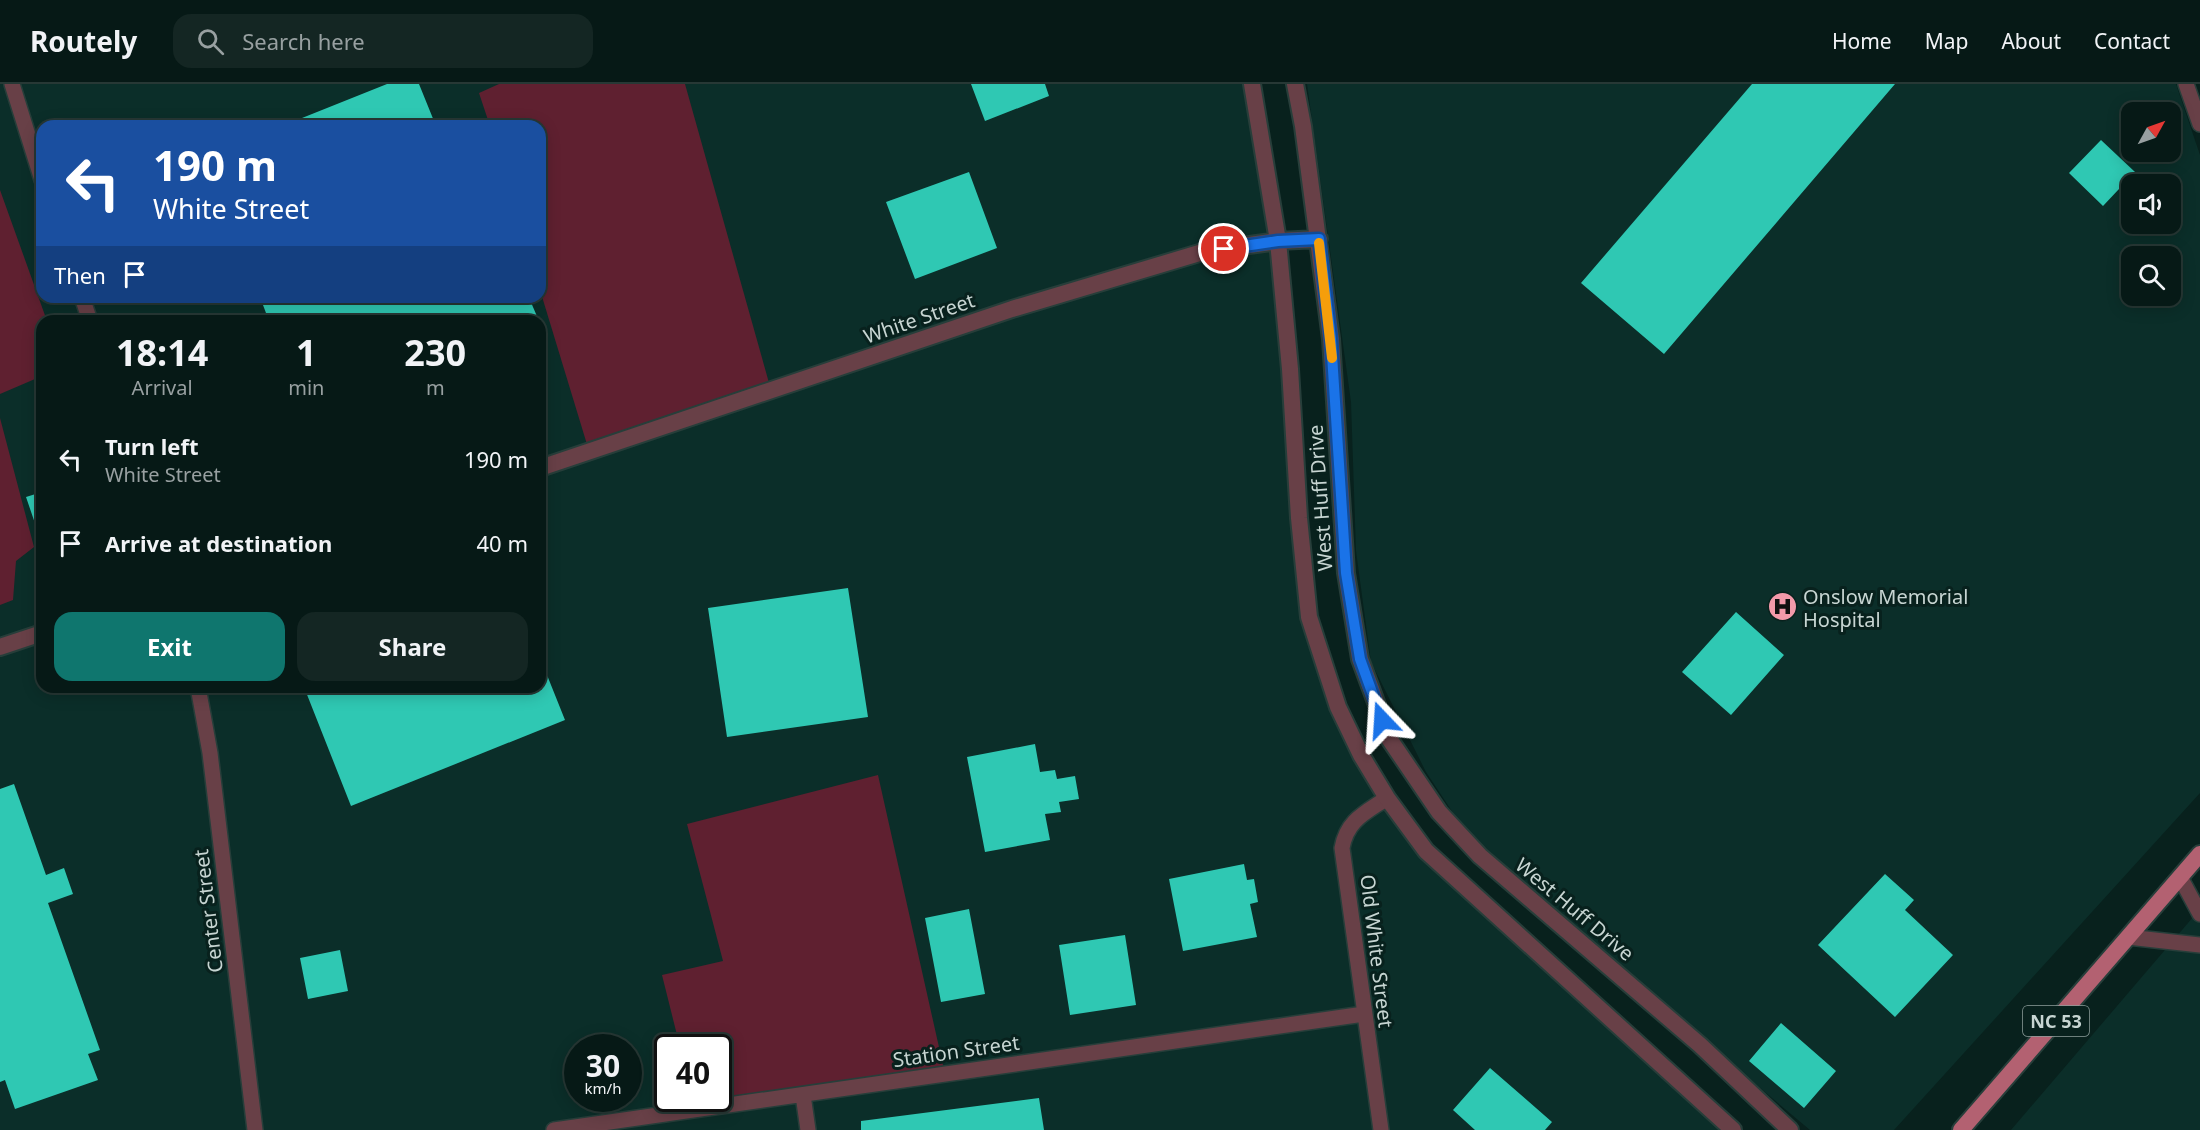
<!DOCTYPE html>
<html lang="en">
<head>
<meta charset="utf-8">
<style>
  :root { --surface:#061916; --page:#142623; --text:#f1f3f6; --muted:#98a0a1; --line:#273835; --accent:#0f766e }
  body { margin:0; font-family:"Noto Sans",sans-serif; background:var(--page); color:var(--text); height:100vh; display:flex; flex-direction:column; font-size:22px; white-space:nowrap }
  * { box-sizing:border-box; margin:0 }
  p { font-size:20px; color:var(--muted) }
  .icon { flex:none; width:33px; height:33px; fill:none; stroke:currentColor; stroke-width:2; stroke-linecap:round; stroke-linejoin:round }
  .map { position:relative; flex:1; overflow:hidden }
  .side { position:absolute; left:36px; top:231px; width:510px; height:378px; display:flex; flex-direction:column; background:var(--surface); border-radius:18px; box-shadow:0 3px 15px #0003,0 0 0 2px var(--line) }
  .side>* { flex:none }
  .top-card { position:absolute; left:36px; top:36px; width:510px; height:183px; border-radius:18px; box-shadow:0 3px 15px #0003,0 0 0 2px var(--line); background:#1a4fa0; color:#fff; overflow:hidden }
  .needle { width:39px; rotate:50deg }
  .tools { position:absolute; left:2121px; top:18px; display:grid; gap:12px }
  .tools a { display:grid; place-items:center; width:60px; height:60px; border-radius:12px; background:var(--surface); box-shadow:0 3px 15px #0003,0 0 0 2px var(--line); font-size:30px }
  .speed { position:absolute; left:564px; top:950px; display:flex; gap:12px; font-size:30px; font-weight:700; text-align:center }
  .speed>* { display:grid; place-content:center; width:78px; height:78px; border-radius:50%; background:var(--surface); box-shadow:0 3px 15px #0003,0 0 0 2px var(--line); line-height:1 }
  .speed small { font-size:15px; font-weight:400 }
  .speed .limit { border:3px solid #111; border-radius:9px; background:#fff; color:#111 }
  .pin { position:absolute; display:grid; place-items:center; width:51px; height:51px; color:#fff; margin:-26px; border:3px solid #fff; border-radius:50%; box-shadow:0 2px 6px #0007 }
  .me { position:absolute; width:66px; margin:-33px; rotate:340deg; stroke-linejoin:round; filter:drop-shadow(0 0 4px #0008) }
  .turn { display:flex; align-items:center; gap:21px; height:126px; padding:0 18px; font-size:27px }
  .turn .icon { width:78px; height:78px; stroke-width:2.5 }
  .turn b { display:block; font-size:42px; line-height:51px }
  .then { display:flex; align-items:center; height:57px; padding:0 18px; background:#0003; gap:12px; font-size:22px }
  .eta { display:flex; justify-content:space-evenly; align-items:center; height:102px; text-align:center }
  .eta b { font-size:36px; font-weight:700; line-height:42px }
  .button { display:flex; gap:12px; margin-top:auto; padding:12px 18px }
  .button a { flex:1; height:69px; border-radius:18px; background:var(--accent); color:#fff; font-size:24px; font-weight:700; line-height:69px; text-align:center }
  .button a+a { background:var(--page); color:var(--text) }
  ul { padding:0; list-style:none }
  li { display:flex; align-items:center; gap:18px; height:84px; padding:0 18px }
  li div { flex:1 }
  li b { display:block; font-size:22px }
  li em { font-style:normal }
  header { display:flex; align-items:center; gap:36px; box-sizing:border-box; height:84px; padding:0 30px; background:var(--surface); border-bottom:2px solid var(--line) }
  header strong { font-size:28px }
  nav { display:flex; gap:33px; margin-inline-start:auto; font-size:21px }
  .search { width:420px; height:54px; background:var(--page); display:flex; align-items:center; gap:15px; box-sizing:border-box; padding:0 21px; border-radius:18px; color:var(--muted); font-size:22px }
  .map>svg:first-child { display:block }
</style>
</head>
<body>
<header>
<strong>Routely</strong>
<div class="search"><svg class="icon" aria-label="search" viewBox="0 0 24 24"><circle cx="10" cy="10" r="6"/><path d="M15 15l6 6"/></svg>Search here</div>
<nav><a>Home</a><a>Map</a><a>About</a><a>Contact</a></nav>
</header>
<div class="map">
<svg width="2200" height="1046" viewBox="0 0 2200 1046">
  <rect width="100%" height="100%" fill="#08211d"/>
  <!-- built -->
  <path fill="#0b2e29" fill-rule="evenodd" d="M 0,0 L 1252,0 L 1255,13 L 1309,533 L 1338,623 L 1426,767 L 1733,1046 L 0,1046 ZM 42,42 L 540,42 L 540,213 L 42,213 ZM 42,237 L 540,237 L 540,603 L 42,603 ZM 578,963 L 628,963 L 628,1014 L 578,1014 ZM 668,963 L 718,963 L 718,1014 L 668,1014 Z
    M 1307,0 L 2176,0 L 2200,71 L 2200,709 L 1894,1046 L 1810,1046 L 1692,947 L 1463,744 L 1426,688 L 1371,578 L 1356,467 L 1351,318 ZM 2132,28 L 2170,28 L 2170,68 L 2132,68 ZM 2132,100 L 2170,100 L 2170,140 L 2132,140 ZM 2132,172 L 2170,172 L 2170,212 L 2132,212 Z
    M 2200,825 L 2200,1046 L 2011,1046 L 2188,839 Z"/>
  <!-- green -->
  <path fill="#5f2030" d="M 499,0 L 685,0 L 771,306 L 589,367 L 540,206 L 540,42 L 490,42 L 479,9 Z
    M 0,106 L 47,237 L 42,237 L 42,292 L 0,310 Z
    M 0,334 L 34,463 L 16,477 L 13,516 L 0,521 Z
    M 878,691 L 945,990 L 804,1003 L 697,1026 L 694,1014 L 718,1014 L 718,963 L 680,963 L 662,891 L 723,877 L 687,740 Z"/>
  <!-- building -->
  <path fill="#2fc8b3" d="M 387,0 L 419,0 L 436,42 L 282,42 Z
    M 971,0 L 1045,0 L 1049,12 L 985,37 Z
    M 1752,0 L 1895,0 L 1664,270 L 1581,199 Z
    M 2101,56 L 2135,88 L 2103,122 L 2069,89 Z
    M 969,88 L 997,164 L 915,195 L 886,118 Z
    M 260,213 L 521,213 L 523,219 L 530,216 L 539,237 L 269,237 Z
    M 42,408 L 42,454 L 40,454 L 26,413 Z
    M 848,504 L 868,633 L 727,653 L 708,524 Z
    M 1736,528 L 1784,571 L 1731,631 L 1682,588 Z
    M 541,576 L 565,636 L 351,722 L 304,603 L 540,603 Z
    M 1035,660 L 1040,688 L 1055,686 L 1057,695 L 1075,692 L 1079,715 L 1059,718 L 1061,728 L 1045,730 L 1050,756 L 985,768 L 967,673 Z
    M 14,700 L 46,791 L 64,784 L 73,810 L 48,819 L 100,966 L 88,970 L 98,996 L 15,1025 L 5,996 L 0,998 L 0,705 Z
    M 1244,780 L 1247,796 L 1254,795 L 1258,818 L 1250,820 L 1257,853 L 1183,867 L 1169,795 Z
    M 1885,790 L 1914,816 L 1905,826 L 1953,871 L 1895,933 L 1818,861 Z
    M 969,825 L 985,910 L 941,918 L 925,834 Z
    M 1125,851 L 1136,921 L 1070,931 L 1059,861 Z
    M 340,866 L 348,907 L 308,915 L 300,874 Z
    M 1781,939 L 1836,987 L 1804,1024 L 1749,977 Z
    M 1490,984 L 1552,1038 L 1545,1046 L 1475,1046 L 1453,1026 Z
    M 1039,1014 L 1044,1046 L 861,1046 L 861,1037 Z"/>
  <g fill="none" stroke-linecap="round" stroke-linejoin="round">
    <defs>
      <path id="minor" d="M 12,0 L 42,96
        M 2186,0 L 2200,40
        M 82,213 L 90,237
        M 198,603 L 210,669 L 255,1046
        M 2180,793 L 2200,830
        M 2128,853 L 2200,861
        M 803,1011 L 808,1046
        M 554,1046 L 1364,930
        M 1381,1046 L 1342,764 C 1347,736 1365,729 1387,714"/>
      <path id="tertiary" d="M 1252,0 L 1278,157 L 1290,285 L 1299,434 L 1309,533 L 1338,623 L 1361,671 L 1387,714 L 1426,767 L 1733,1046
        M 1295,0 L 1303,42 L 1331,255 L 1346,489 L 1360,575 L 1390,656 L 1439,728 L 1480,772 L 1700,961 L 1790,1046
        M 540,384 L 1012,225 L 1206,167 L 1278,157 L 1319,155
        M 0,563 L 42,549"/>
      <path id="primary" d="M 1961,1046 L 2200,770"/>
    </defs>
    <!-- minor casing -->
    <use href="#minor" stroke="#273e3a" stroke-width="18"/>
    <!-- tertiary casing -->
    <use href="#tertiary" stroke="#273e3a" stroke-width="20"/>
    <!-- primary casing -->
    <use href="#primary" stroke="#273e3a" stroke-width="20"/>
    <!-- minor -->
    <use href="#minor" stroke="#684047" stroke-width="15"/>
    <!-- tertiary -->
    <use href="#tertiary" stroke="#684047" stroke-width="16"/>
    <!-- primary -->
    <use href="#primary" stroke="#b36171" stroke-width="16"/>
  </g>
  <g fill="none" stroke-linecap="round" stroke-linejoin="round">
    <defs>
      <path id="route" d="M 1224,165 L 1278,157 L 1319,155 L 1331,255 L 1346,489 L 1360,575 L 1382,636"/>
    </defs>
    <!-- route casing -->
    <use href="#route" stroke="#114b97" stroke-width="15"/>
    <!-- route -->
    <use href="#route" stroke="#1a73e8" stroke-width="10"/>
    <!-- slow -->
    <path stroke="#f59e0b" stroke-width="10" d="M 1319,159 L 1332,274"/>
  </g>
  <!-- icons -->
  <defs>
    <symbol id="hospital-disc" viewBox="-11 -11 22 22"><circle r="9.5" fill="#f39aaa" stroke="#08211d"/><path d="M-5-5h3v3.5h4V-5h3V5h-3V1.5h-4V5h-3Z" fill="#111"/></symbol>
  </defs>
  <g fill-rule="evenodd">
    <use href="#hospital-disc" x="1766" y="506" width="33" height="33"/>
  </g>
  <g text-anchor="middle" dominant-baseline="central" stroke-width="6" stroke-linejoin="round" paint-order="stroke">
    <!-- shield labels -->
    <rect fill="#08211d" stroke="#8e9f9c" stroke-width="1.5" x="2023" y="922" width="66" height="30" rx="4.5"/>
    <g font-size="18" font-weight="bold" fill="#c7d5d2">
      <text x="2056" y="937">NC 53</text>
    </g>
    <!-- street labels -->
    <g font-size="20" fill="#c7d5d2" stroke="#08211d">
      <text transform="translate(919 234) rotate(-19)">White Street</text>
      <text transform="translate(1320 414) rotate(-94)">West Huff Drive</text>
      <text transform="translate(1575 825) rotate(40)">West Huff Drive</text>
      <text transform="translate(208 827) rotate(-97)">Center Street</text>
      <text transform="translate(1377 867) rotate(83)">Old White Street</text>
      <text transform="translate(956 967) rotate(-8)">Station Street</text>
    </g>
    <!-- poi labels -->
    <g font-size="20" fill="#c7d5d2" stroke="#08211d" text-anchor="start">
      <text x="1803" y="512">Onslow Memorial<tspan x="1803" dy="23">Hospital</tspan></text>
    </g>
  </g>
</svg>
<div class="tools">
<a><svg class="needle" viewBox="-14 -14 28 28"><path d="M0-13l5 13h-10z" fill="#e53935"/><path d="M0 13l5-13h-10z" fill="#98a0a1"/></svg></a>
<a><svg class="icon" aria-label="sound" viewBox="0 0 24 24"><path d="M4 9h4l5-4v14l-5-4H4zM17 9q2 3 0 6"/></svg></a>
<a><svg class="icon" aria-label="search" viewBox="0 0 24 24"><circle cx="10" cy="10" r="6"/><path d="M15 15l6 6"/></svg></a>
</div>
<div class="speed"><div>30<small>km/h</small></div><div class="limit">40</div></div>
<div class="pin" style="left:1224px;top:165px;background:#d93025"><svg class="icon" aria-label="arrive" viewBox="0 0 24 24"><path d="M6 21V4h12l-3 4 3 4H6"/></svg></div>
<svg class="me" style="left:1382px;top:636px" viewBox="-20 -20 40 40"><path d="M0-17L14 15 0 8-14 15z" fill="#1a73e8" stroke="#fff" stroke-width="4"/></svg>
<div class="top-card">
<div class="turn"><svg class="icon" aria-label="left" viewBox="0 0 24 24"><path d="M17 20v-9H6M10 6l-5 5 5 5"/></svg><div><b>190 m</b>White Street</div></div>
<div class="then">Then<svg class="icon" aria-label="arrive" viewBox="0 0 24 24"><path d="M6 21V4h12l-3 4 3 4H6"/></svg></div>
</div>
<section class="side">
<div class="eta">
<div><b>18:14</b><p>Arrival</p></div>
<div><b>1</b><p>min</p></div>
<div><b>230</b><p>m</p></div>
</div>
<ul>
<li><svg class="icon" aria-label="left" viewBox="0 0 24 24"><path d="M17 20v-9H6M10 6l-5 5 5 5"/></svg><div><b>Turn left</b><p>White Street</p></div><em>190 m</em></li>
<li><svg class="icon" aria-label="arrive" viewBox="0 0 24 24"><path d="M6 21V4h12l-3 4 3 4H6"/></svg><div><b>Arrive at destination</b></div><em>40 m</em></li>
</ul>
<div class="button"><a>Exit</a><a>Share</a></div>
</section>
</div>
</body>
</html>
